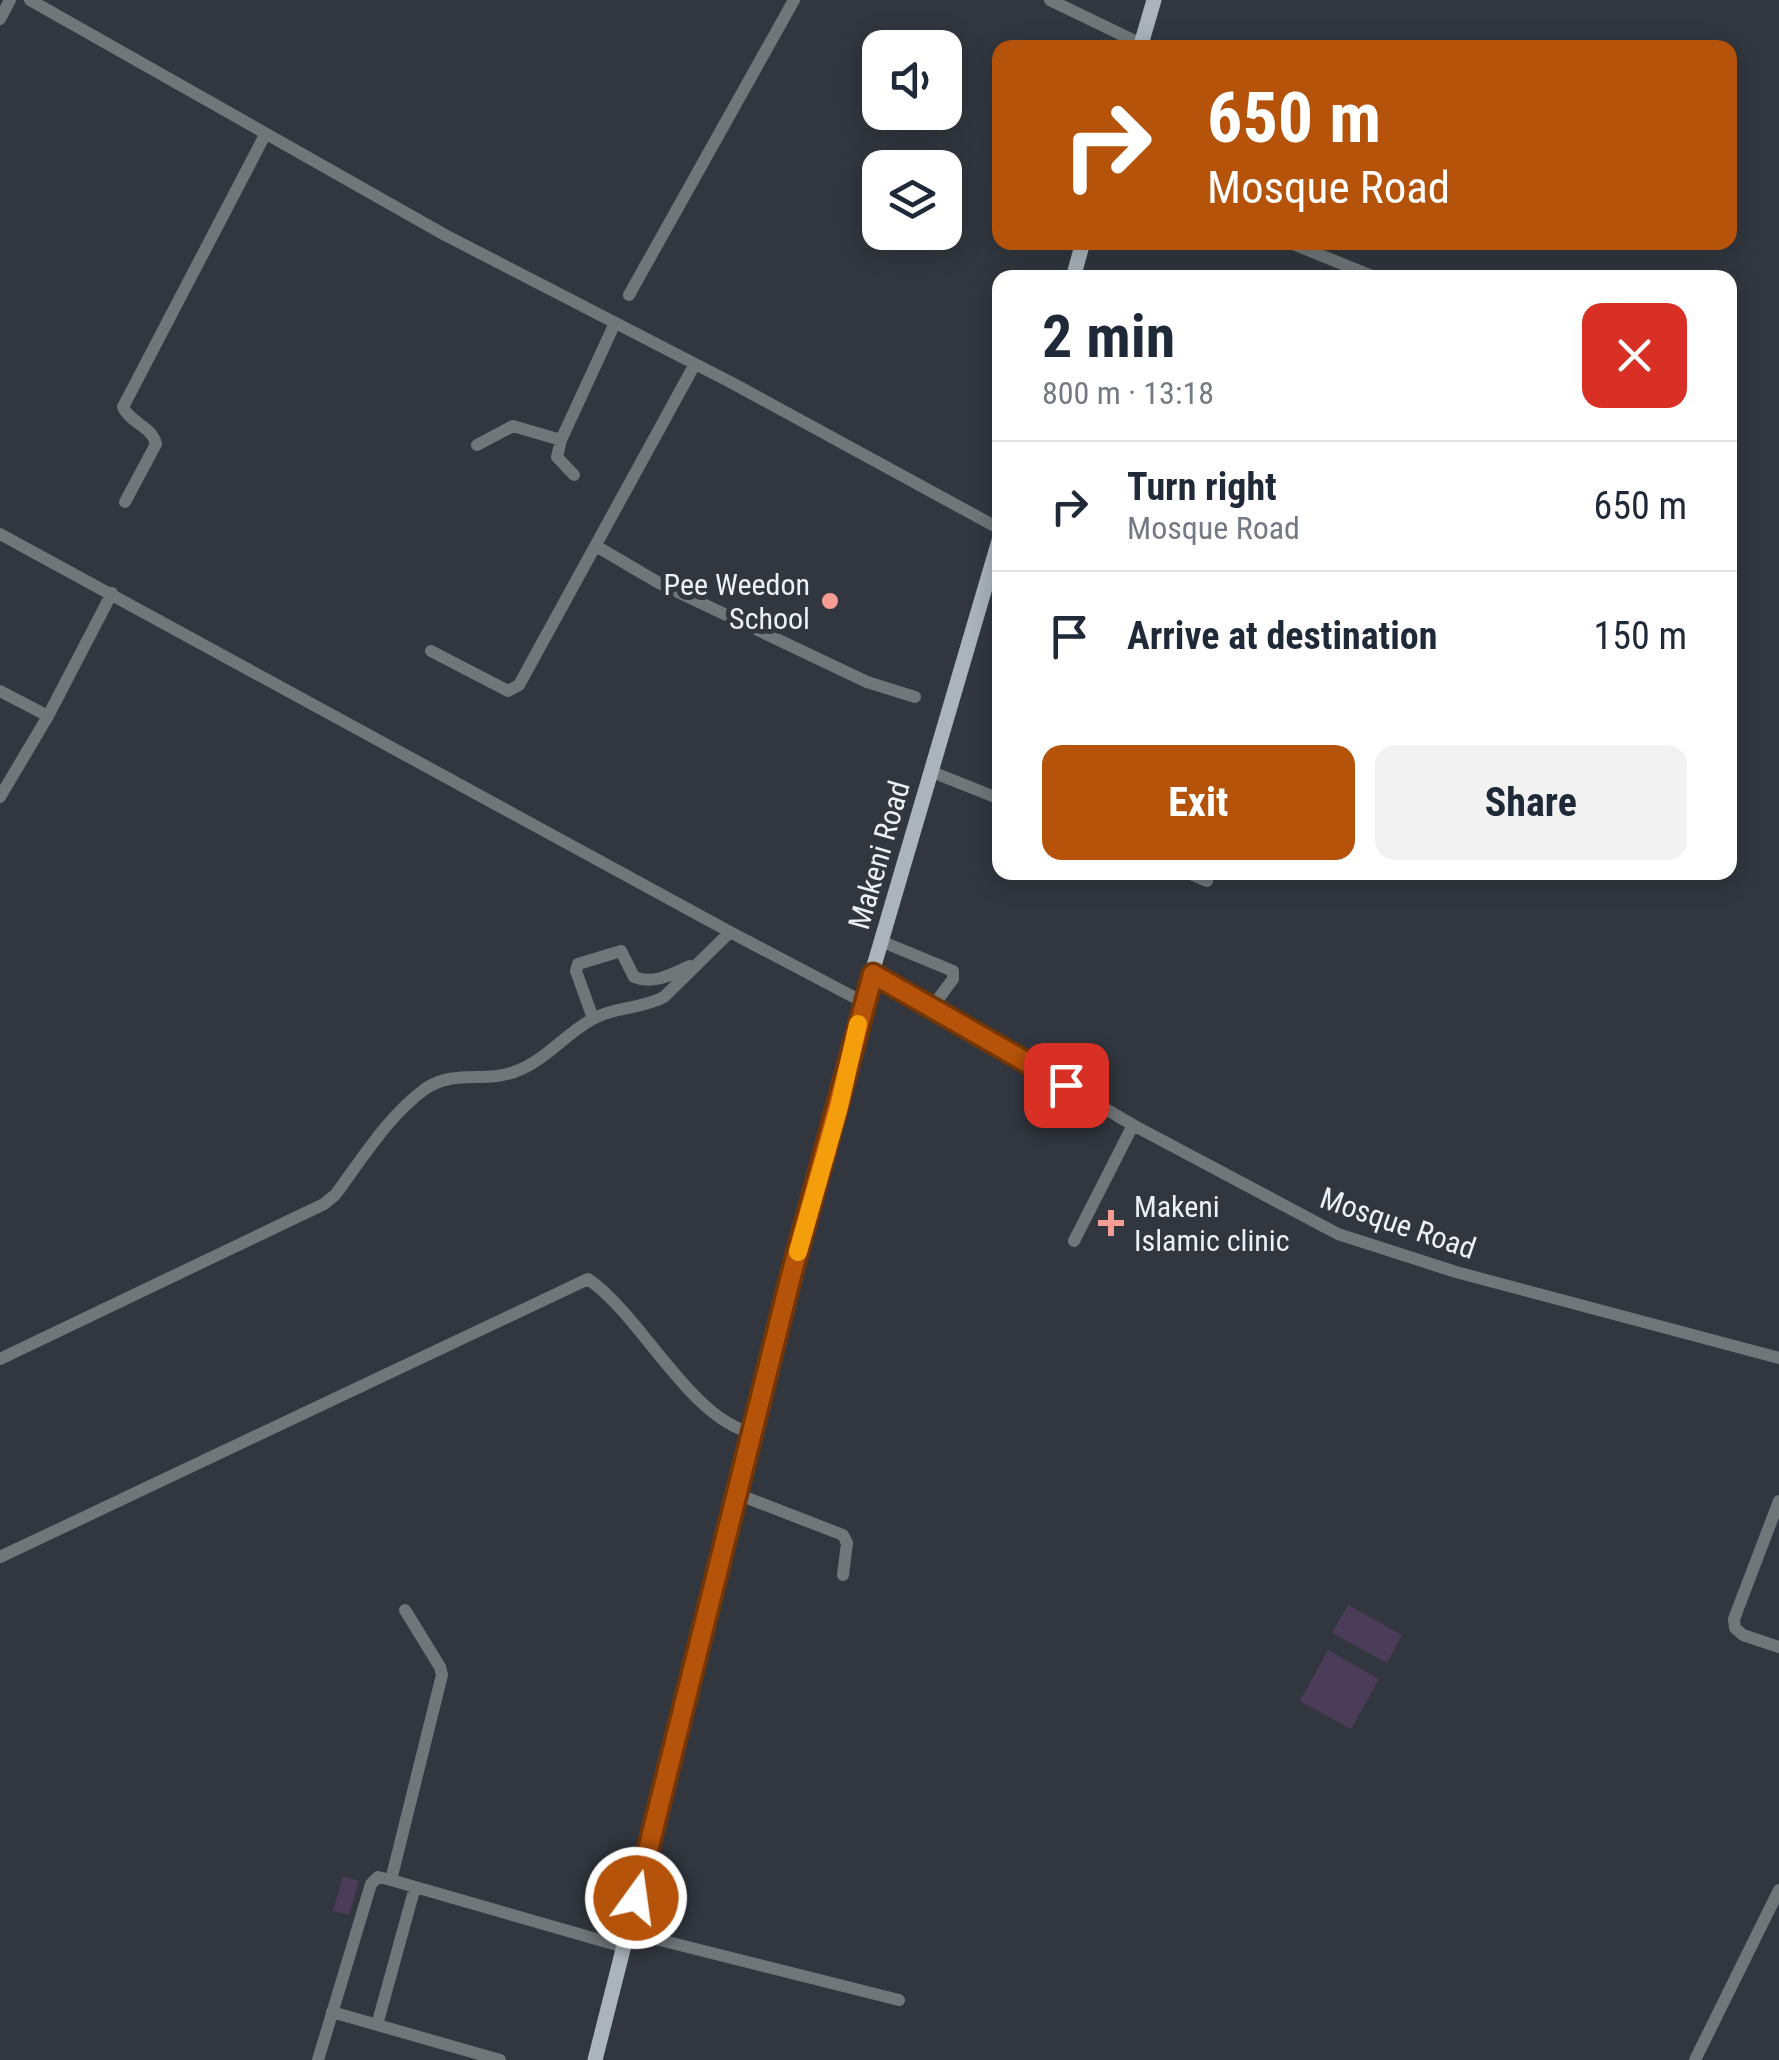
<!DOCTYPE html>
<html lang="en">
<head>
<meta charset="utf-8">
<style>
  :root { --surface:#fff; --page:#f2f2f3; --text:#1f2937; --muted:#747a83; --line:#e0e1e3; --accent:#b45309 }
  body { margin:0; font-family:"Roboto Condensed",sans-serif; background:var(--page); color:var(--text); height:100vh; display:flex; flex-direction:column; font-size:38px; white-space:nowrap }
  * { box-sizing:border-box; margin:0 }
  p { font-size:32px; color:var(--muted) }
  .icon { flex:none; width:55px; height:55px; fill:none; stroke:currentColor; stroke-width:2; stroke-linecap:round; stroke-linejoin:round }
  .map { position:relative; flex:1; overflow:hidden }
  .details { position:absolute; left:992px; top:270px; width:745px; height:610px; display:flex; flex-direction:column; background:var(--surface); border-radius:20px; box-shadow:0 5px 25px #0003 }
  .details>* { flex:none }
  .top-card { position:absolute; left:992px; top:40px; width:745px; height:210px; border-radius:20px; box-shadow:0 5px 25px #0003; background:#b45309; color:#fff; overflow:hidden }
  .controls { position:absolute; left:862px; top:30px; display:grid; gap:20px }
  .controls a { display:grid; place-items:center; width:100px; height:100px; border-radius:20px; background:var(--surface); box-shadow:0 5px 25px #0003; font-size:50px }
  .pin { position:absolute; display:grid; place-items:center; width:85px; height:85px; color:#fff; margin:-42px; border-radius:20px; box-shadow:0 5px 15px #0006 }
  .me { position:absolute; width:110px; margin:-55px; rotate:14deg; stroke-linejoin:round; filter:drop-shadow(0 0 8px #0008) }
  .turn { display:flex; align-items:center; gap:35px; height:210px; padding:0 50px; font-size:45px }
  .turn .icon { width:130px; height:130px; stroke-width:2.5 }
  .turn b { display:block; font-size:70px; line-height:85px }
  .round { display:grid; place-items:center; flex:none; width:105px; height:105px; border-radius:20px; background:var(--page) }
  .overview { display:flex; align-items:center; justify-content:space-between; height:170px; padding:0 50px }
  h1 { font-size:60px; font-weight:700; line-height:75px }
  .primary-button { display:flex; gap:20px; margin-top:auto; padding:20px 50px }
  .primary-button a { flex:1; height:115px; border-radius:20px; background:var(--accent); color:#fff; font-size:40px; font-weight:700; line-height:115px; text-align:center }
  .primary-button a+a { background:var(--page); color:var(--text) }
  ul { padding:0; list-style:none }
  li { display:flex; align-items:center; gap:30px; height:130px; padding:0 50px; border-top:2px solid var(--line) }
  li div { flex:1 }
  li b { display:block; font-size:38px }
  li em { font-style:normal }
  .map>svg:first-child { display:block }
</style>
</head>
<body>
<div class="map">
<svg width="1779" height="2060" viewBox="0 0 1779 2060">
  <rect width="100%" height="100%" fill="#32373f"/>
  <!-- green -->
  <path fill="#4b3c57" d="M 1348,1605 L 1402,1635 L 1387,1663 L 1332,1633 Z
    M 1328,1650 L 1379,1679 L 1351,1729 L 1300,1701 Z
    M 343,1876 L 359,1881 L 349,1915 L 333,1911 Z"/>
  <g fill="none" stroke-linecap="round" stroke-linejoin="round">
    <!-- minor -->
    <path stroke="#717679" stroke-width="12" d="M 30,0 L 445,235 L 734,384 L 1000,529
      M 1050,0 L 1141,44
      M 0,19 L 10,0
      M 1288,242 L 1377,278
      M 629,295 L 794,0
      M 477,445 L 513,426 L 561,440
      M 574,475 L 557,457 L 561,440 L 615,323
      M 125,502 L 156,444 C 152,426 130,423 123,407 L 265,135
      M 0,534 L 730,932 L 865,1003
      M 596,546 L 659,583 L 867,682 L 915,697
      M 431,651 L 508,691 L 519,685 L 695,364
      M 0,691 L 48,716 L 0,797
      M 48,716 L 112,593
      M 932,772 L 1000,799
      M 1186,872 L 1207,881
      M 883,942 L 953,971 L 953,979 L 933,1006
      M 873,973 L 1133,1125 L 1338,1234 L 1456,1272 L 1779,1358
      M 593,1018 L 576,971 L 578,964 L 621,951 L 634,977 C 654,985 672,974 690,966
      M 1074,1241 L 1133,1125
      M 0,1359 L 324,1204 L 335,1195 C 362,1159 388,1116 425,1089 C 454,1069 484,1083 514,1072 C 544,1062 564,1035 591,1020 C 612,1007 642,1009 664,997 L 730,932
      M 737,1494 L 843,1535 L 847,1543 L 843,1575
      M 1779,1501 L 1734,1619 L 1735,1628 L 1743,1635 L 1779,1647
      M 0,1557 L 588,1279 C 642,1316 689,1418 752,1433
      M 405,1610 L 440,1667 L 442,1675 L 391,1880 L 624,1947
      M 628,1932 L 899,2000
      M 332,2012 L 500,2060
      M 377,2025 L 415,1887
      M 318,2060 L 371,1884 L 378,1877 L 391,1880
      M 1695,2060 L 1779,1890"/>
    <!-- major -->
    <path stroke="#aab4ba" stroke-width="15" d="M 1140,48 L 1154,0
      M 1073,278 L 1083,242
      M 595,2060 L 861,1010 L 1000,537"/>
  </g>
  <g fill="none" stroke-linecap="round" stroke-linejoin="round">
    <defs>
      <path id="route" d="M 636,1898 L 792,1272 L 873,974 L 1066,1085"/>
    </defs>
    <!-- route casing -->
    <use href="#route" stroke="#753606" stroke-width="25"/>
    <!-- route -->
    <use href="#route" stroke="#b45309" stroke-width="18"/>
    <!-- slow -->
    <path stroke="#f59e0b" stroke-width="18" d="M 798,1252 L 839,1107 L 858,1024"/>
  </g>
  <!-- markers -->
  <g fill="#f59c95" stroke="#32373f" stroke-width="4">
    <circle cx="830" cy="601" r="10"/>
    <path d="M1106 1208h10v10h10v10h-10v10h-10v-10h-10v-10h10z"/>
  </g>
  <g text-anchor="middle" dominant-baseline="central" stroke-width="10" stroke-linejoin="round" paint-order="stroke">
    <!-- poi labels -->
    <g font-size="30" fill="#edf0f5" stroke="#32373f" text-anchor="end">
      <text x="810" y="584">Pee Weedon<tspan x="810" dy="34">School</tspan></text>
      <text x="1134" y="1206" text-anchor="start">Makeni<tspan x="1134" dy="34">Islamic clinic</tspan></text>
    </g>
    <!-- street labels -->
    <g font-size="30" fill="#edf0f5" stroke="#32373f">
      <text transform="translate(879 855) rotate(-74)">Makeni Road</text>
      <text transform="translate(1398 1223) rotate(19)">Mosque Road</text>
    </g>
  </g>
</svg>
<div class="controls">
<a><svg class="icon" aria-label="sound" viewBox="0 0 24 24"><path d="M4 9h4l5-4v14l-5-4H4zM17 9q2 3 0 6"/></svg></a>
<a><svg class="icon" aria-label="layers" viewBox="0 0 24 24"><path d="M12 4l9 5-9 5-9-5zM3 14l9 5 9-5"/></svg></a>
</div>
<div class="pin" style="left:1066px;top:1085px;background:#d93025"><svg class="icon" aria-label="arrive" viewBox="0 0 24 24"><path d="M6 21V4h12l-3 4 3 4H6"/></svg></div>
<svg class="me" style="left:636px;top:1898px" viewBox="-20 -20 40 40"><circle r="17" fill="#b45309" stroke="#fff" stroke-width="3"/><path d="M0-11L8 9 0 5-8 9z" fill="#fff"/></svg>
<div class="top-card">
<div class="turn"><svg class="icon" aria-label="right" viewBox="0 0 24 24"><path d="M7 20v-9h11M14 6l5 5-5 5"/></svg><div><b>650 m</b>Mosque Road</div></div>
</div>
<section class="details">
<div class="overview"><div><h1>2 min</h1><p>800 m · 13:18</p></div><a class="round" style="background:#d93025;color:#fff"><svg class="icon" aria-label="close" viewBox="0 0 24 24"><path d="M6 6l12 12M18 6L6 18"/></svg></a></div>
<ul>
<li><svg class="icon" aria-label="right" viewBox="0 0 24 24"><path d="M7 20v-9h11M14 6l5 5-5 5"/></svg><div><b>Turn right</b><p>Mosque Road</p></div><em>650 m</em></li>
<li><svg class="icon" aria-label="arrive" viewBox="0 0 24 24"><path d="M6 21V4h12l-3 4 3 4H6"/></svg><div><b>Arrive at destination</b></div><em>150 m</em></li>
</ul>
<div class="primary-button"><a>Exit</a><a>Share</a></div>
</section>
</div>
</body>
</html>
